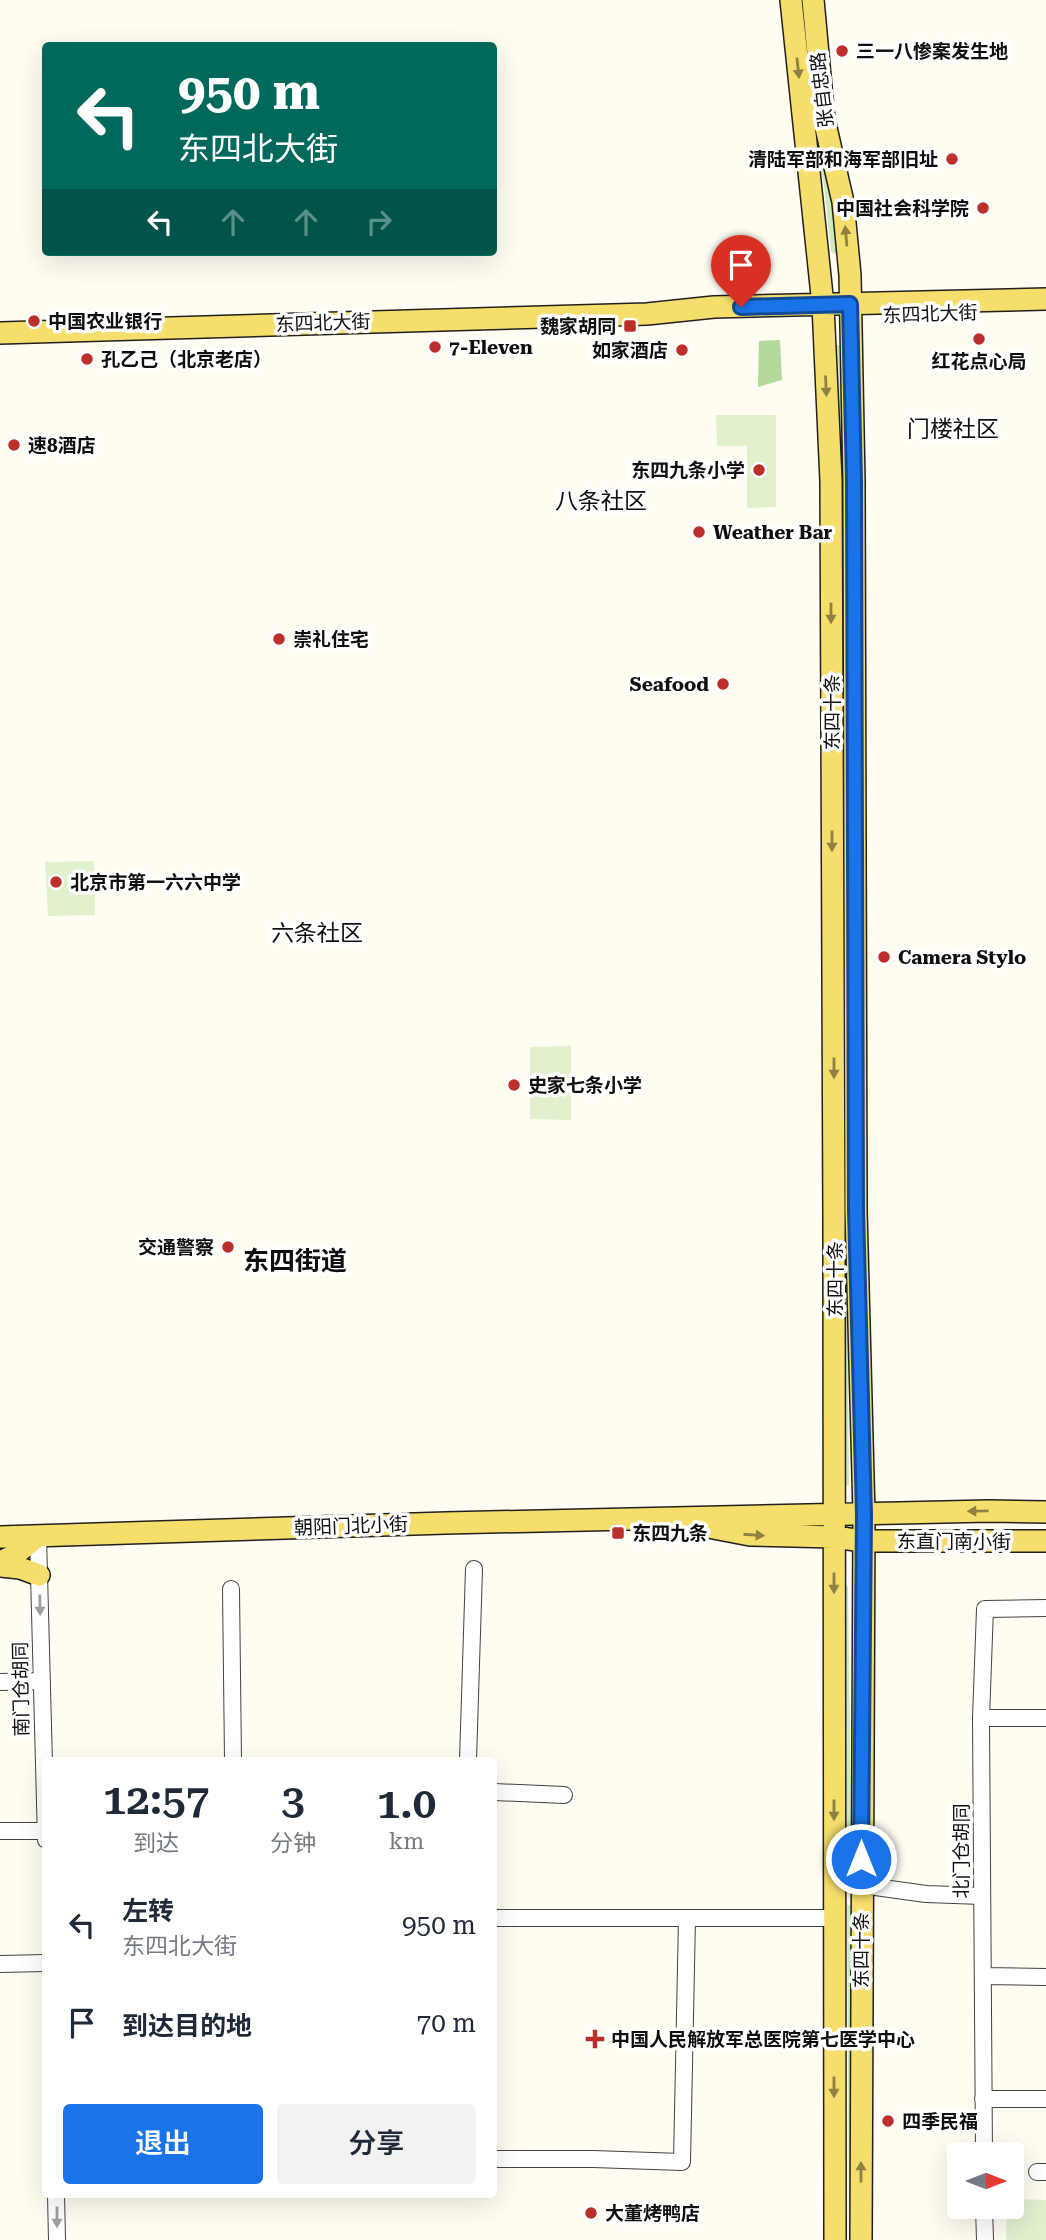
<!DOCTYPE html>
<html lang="zh">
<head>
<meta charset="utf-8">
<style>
  :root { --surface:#fff; --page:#f2f2f3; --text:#1f2937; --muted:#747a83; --accent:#1a73e8 }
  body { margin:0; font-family:"Roboto Serif","Noto Sans SC",serif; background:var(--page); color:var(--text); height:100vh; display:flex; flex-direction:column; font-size:26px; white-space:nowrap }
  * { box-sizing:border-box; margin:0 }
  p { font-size:23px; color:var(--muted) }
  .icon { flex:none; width:38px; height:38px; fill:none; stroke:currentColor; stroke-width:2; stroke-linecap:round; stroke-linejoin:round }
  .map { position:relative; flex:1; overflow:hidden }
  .drawer { position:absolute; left:42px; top:1757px; width:455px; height:441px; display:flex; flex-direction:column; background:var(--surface); border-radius:7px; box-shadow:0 7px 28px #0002 }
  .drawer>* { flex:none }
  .top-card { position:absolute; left:42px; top:42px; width:455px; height:214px; border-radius:7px; box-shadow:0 7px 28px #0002; background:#00695c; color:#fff; overflow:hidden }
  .needle { width:46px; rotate:90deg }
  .controls { position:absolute; left:947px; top:2142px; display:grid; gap:14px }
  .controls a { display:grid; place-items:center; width:77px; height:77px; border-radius:7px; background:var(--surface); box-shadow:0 7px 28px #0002; font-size:35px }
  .pin { position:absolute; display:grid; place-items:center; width:60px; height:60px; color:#fff; margin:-72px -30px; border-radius:50% 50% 50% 0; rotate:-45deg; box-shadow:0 0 7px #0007 }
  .pin .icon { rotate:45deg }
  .me { position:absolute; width:77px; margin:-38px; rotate:0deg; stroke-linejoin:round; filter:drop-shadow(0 0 5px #0008) }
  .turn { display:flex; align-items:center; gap:24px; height:147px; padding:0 21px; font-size:32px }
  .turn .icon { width:91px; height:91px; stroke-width:2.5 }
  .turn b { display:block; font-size:49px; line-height:60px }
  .lanes { display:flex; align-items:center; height:66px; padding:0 21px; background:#0003; justify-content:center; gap:35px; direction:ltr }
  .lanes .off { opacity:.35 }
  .eta { display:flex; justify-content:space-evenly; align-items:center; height:119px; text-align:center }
  .eta b { font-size:42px; font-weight:600; line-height:49px }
  .action { display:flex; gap:14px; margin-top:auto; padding:14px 21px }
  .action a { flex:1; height:80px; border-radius:7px; background:var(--accent); color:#fff; font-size:28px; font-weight:600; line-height:80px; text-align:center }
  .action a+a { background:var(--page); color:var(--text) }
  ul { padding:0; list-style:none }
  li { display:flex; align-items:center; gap:21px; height:98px; padding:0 21px }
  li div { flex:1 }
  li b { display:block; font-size:26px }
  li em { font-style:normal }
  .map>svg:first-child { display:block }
</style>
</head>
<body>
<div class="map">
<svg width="1046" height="2240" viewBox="0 0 1046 2240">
  <rect width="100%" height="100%" fill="#fffdf2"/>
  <!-- green -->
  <path fill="#d0e9bc" d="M 809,47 L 833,192 L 838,253 L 835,254 L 831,252 L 824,186 L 816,140 Z
    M 836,345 L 842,345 L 847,500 L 848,957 L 844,959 L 842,485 L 837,431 Z
    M 842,974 L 848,974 L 849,1218 L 844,1218 Z
    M 847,1228 L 849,1486 L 845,1485 L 843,1229 Z
    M 843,1584 L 848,1586 L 852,1890 L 846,1889 Z
    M 847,1905 L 852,1905 L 853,2240 L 849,2240 Z"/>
  <!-- forest -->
  <path fill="#b2d99b" d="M 780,340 L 782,380 L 758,387 L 759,341 Z"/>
  <!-- pitch -->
  <path fill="#e1f0cd" d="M 716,415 L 776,415 L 776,507 L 747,508 L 747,446 L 717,446 Z
    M 94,861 L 95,915 L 48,916 L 45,862 Z
    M 571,1046 L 571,1120 L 530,1119 L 530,1047 Z
    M 1012,2199 L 1046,2200 L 1046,2240 L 1006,2240 L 1007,2207 L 1012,2207 Z"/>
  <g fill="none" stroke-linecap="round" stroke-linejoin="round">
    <defs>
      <path id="minor" d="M 38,1536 L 46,1840
        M 231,1589 L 233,1760
        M 0,1682 L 42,1681
        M 981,1718 L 1046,1718
        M 468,1760 L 474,1569
        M 494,1792 L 564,1795
        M 0,1831 L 45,1831
        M 861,1885 L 926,1894 L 982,1896
        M 494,1918 L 834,1918
        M 0,1964 L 46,1963
        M 983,1976 L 1046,1977
        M 983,2099 L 1046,2099
        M 984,2154 L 981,1718 L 985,1609 L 1046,1608
        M 494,2159 L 593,2159 L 682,2162 L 687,1918
        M 1037,2172 L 1046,2172
        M 56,2194 L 57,2240
        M 984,2207 L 985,2240"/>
      <path id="major" d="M 791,0 L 823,305 L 831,481 L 834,1222 L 835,2240
        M 813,0 L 824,119 L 843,202 L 850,275 L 854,481 L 856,1210 L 864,1514 L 861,2240
        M 0,333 L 647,314 L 714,307 L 1046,299
        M 703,1526 L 750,1535 L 834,1537 L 863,1541 L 1046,1541
        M 0,1537 L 446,1523 L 989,1511 L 1046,1512
        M 0,1562 L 13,1556 L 38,1536
        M 0,1566 L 20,1568 L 39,1575"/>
    </defs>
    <!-- minor casing -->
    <use href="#minor" stroke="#424242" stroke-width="18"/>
    <!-- major casing -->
    <use href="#major" stroke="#202020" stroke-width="24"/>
    <!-- minor -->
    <use href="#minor" stroke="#fff" stroke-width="16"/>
    <!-- major -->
    <use href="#major" stroke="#f5de6c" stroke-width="21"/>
  </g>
  <!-- one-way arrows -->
  <defs><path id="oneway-solid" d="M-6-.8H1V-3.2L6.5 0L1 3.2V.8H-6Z" transform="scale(1.75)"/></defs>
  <g fill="#8e8142">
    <use href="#oneway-solid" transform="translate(798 68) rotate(84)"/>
    <use href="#oneway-solid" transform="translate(846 236) rotate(-95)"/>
    <use href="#oneway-solid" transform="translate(826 386) rotate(87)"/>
    <use href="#oneway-solid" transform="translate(831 613) rotate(90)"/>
    <use href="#oneway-solid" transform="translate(832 841) rotate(90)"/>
    <use href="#oneway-solid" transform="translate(834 1068) rotate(90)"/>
    <use href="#oneway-solid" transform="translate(978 1511) rotate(179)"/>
    <use href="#oneway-solid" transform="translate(754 1535) rotate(4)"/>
    <use href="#oneway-solid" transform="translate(834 1583) rotate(90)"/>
    <use href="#oneway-solid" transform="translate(834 1810) rotate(90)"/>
    <use href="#oneway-solid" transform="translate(834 2087) rotate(90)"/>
    <use href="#oneway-solid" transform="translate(861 2172) rotate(-90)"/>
  </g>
  <g fill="#9f9f9f">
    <use href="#oneway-solid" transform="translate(40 1605) rotate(89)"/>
    <use href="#oneway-solid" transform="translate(57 2217) rotate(90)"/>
  </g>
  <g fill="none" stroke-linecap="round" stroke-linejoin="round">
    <defs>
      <path id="route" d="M 741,307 L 850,304 L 854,481 L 856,1210 L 864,1514 L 861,1859"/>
    </defs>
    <!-- route casing -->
    <use href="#route" stroke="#114b97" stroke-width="18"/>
    <!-- route -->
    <use href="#route" stroke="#1a73e8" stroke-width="12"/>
  </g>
  <!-- markers -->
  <g fill="#bc2e2a" stroke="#fff" stroke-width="2.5">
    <circle cx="842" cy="51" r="7"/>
    <circle cx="952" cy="159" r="7"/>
    <circle cx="983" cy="208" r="7"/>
    <circle cx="34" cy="321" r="7"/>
    <rect x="623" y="319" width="14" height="14" rx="3.5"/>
    <circle cx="979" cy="339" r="7"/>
    <circle cx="435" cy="347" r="7"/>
    <circle cx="682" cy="350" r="7"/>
    <circle cx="87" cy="359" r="7"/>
    <circle cx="14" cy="445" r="7"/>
    <circle cx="759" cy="470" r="7"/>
    <circle cx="699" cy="532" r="7"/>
    <circle cx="279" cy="639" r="7"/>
    <circle cx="723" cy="684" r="7"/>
    <circle cx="56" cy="882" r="7"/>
    <circle cx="884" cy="957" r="7"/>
    <circle cx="514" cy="1085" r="7"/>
    <circle cx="228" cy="1247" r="7"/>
    <rect x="611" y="1526" width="14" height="14" rx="3.5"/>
    <path d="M591.5 2028.5h7v7h7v7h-7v7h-7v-7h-7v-7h7z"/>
    <circle cx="888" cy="2121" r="7"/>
    <circle cx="591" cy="2213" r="7"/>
  </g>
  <g text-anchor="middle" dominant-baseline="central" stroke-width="7" stroke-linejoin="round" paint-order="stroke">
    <!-- poi labels -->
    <g font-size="19" font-weight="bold" fill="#0f0f0f" stroke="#fff" text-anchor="start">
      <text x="856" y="51">三一八惨案发生地</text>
      <text x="938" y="159" text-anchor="end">清陆军部和海军部旧址</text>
      <text x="969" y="208" text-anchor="end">中国社会科学院</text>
      <text x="48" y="321">中国农业银行</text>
      <text x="616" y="326" text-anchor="end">魏家胡同</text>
      <text x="449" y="347">7-Eleven</text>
      <text x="668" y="350" text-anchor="end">如家酒店</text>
      <text x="101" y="359">孔乙己（北京老店）</text>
      <text x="979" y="361" text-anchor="middle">红花点心局</text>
      <text x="28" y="445">速8酒店</text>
      <text x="745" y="470" text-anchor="end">东四九条小学</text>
      <text x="713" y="532">Weather Bar</text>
      <text x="293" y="639">崇礼住宅</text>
      <text x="709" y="684" text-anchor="end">Seafood</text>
      <text x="70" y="882">北京市第一六六中学</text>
      <text x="898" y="957">Camera Stylo</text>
      <text x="528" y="1085">史家七条小学</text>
      <text x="214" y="1247" text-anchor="end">交通警察</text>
      <text x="632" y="1533">东四九条</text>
      <text x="611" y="2039">中国人民解放军总医院第七医学中心</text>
      <text x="902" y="2121">四季民福</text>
      <text x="605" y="2213">大董烤鸭店</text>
    </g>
    <!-- street labels -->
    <g font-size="19" fill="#0f0f0f" stroke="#fff">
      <text transform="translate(822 90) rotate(-97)">张自忠路</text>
      <text transform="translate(930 314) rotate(-2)">东四北大街</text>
      <text transform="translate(323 323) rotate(-2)">东四北大街</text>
      <text transform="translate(832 712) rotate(-90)">东四十条</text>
      <text transform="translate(835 1279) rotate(-90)">东四十条</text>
      <text transform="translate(351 1526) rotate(-2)">朝阳门北小街</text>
      <text x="954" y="1541">东直门南小街</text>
      <text transform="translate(21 1689) rotate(-91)">南门仓胡同</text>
      <text transform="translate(961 1851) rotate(-90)">北门仓胡同</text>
      <text transform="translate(861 1950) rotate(-90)">东四十条</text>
    </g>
    <!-- quarter labels -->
    <g font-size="23" fill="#0f0f0f" stroke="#fff">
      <text x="953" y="429">门楼社区</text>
      <text x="601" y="501">八条社区</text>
      <text x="317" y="933">六条社区</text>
    </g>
    <!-- district labels -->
    <g font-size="26" font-weight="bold" fill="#0f0f0f" stroke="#fff">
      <text x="295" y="1261">东四街道</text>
    </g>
  </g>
</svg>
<div class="controls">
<a><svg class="needle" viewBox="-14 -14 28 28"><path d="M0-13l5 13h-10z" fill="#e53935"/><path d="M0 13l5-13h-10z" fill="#747a83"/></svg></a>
</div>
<div class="pin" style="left:741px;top:307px;background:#d93025"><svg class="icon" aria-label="arrive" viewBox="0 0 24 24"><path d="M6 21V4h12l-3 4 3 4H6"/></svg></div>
<svg class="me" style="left:861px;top:1859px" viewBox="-20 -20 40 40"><circle r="17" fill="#1a73e8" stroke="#fff" stroke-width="3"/><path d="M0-11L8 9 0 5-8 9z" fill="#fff"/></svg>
<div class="top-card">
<div class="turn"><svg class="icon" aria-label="left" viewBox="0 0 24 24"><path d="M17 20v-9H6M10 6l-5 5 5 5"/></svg><div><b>950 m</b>东四北大街</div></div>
<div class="lanes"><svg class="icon" aria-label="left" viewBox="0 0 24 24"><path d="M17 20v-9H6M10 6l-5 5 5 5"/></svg><svg class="icon off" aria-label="ahead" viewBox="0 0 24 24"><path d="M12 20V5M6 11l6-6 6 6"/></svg><svg class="icon off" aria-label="ahead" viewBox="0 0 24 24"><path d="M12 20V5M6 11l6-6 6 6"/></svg><svg class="icon off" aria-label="right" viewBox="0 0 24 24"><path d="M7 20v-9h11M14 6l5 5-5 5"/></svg></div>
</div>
<section class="drawer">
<div class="eta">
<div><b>12:57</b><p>到达</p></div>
<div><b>3</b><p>分钟</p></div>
<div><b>1.0</b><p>km</p></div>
</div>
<ul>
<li><svg class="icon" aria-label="left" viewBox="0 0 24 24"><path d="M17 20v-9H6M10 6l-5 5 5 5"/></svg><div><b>左转</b><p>东四北大街</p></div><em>950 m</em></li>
<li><svg class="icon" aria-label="arrive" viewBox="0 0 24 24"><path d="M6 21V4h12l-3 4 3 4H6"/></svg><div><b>到达目的地</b></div><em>70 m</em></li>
</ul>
<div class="action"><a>退出</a><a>分享</a></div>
</section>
</div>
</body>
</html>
